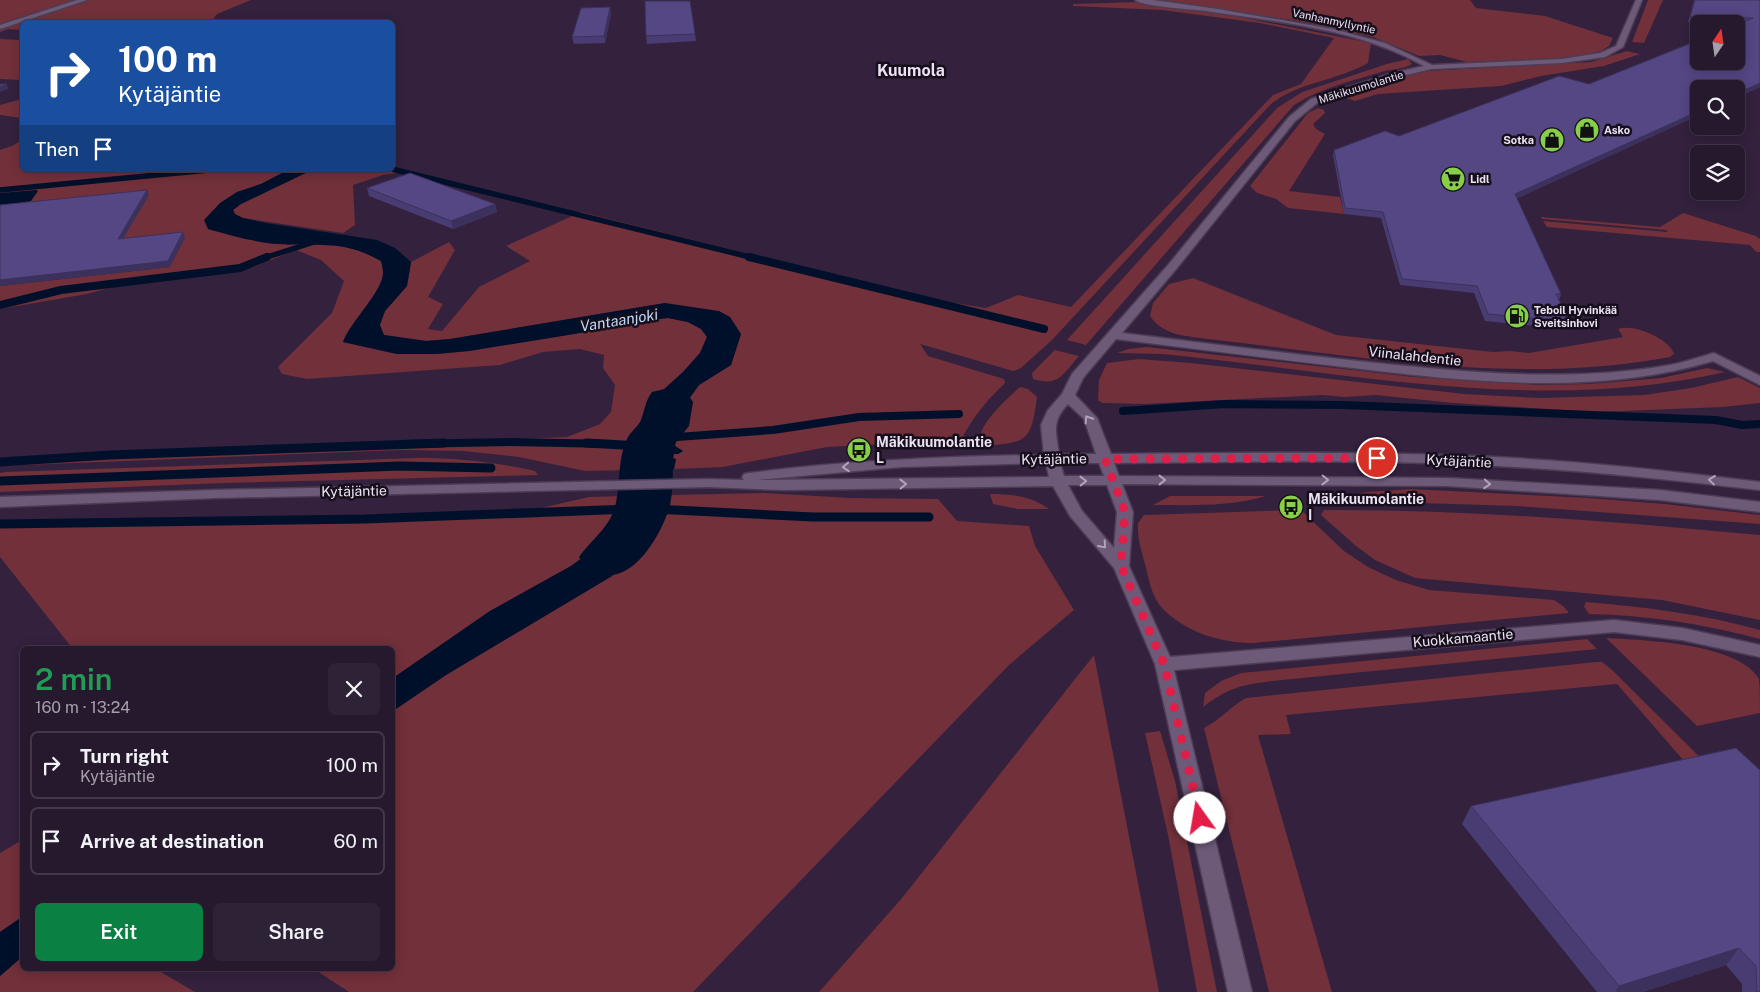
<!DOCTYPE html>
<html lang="en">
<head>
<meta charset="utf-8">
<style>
  :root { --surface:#26192e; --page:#2e2236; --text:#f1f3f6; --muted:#a4a0aa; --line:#42384a; --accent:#0b8043 }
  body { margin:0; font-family:"Public Sans",sans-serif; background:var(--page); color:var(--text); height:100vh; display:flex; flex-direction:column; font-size:19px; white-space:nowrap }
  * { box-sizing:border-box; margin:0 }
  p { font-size:16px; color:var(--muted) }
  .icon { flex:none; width:28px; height:28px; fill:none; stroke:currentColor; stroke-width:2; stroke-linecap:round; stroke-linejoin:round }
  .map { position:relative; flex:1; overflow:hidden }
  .panel { position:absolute; left:20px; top:646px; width:375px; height:325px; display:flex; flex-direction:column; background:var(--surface); border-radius:8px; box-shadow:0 2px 12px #0003,0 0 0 1px var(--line) }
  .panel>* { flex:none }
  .guide { position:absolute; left:20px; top:20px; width:375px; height:152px; border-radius:8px; box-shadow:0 2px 12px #0003,0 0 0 1px var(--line); background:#1a4fa0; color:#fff; overflow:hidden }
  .needle { width:32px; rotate:13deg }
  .fabs { position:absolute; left:1690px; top:15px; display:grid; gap:10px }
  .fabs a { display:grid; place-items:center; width:55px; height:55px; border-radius:8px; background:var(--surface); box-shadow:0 2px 12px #0003,0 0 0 1px var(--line); font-size:25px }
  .pin { position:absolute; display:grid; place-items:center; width:42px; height:42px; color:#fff; margin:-21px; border:2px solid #fff; border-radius:50%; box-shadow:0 1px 5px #0007 }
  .me { position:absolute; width:55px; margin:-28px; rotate:347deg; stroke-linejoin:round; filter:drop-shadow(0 0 4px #0008) }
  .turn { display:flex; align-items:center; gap:18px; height:105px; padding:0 15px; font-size:22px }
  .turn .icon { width:65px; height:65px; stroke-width:2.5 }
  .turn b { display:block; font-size:35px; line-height:42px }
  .then { display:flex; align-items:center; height:48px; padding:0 15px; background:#0003; gap:10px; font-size:19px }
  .round { display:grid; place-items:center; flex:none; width:52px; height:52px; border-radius:8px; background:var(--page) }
  .overview { display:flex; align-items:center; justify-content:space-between; height:85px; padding:0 15px }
  h1 { font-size:30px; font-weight:600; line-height:38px; color:#1e9e55 }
  .cta { display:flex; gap:10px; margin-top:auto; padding:10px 15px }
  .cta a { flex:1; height:58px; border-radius:8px; background:var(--accent); color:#fff; font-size:20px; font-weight:600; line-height:58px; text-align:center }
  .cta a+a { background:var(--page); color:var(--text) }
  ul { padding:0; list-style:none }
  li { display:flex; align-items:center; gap:15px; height:68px; margin:0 10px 8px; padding:0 5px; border:2px solid var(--line); border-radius:8px }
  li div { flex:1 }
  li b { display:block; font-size:19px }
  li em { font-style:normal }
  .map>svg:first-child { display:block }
</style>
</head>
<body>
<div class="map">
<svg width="1760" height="992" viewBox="0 0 1760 992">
  <rect width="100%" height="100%" fill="#33213d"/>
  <!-- green -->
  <path fill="#71303a" d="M 0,0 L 74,0 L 0,24 Z
    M 89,0 L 251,0 L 217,14 L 211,22 L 22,22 L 22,30 L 8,29 L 0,32 L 0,30 Z
    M 1156,0 L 1470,0 L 1476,8 L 1545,16 L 1613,38 L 1609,46 L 1601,51 L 1586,55 L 1553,59 L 1467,62 L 1440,55 L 1419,56 L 1373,37 L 1299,21 Z
    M 1648,0 L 1663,0 L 1644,43 L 1632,42 Z
    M 1138,2 L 1229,15 L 1371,43 L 1368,63 C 1337,81 1297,82 1270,105 L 1052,340 L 1021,368 L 1013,371 L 920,344 L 928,356 L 1004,379 L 1005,383 C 986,401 973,417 961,440 L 827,447 L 723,467 L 674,469 L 676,459 L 664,457 L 665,454 L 678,454 L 683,451 L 671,444 L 683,407 L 699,385 L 731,365 L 741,334 L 665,303 L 450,339 L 426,341 L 384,335 L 379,325 L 385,311 L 407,286 L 411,262 L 449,242 L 455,250 L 428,297 L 443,304 L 428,329 L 442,331 L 479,287 L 530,261 L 506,246 L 581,212 L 930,299 L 986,308 L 1018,295 L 1071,307 L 1273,95 L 1301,84 L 1334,38 L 1260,23 L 1162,10 L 1073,6 L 1073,4 Z
    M 0,39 L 22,40 L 22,80 L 0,79 Z
    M 1627,51 L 1640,54 L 1604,66 L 1541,76 L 1501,86 L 1378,94 L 1355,101 L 1339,96 L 1401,76 L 1427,71 L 1591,62 Z
    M 1408,59 L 1412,64 C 1404,69 1394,69 1385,71 C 1355,80 1320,88 1294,105 L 1086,345 L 1067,340 L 1277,108 L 1302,92 L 1387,64 Z
    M 22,99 L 22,118 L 0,115 L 0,105 Z
    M 1318,108 L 1324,110 L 1325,113 L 1313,124 L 1316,129 L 1325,134 L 1289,191 L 1340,197 L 1344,214 L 1288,208 L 1276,199 L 1257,193 L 1250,186 L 1308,113 Z
    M 22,140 L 22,170 L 288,170 L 261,184 L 237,192 L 208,229 L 245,239 L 279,244 L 336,244 L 364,252 L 381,261 C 382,265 383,269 383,273 C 383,292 351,320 343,342 L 397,354 L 436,354 L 469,351 L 580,333 L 630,322 L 668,318 L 688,322 L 701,329 L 707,337 L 700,353 L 683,372 L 661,392 L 650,411 L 653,425 L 630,445 L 633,459 L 633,470 L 585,471 L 519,457 L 463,451 L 400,450 L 0,466 L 0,460 L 21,458 L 567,437 L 600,424 L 611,412 L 615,385 L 603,368 L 604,355 L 580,349 L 543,352 L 500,365 L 307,379 L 282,374 L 278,367 L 332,313 L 344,281 L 321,260 L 296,250 L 251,268 L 119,285 L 87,294 L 0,309 L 0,286 L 170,267 L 0,257 L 0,150 L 12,146 Z
    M 393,169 L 403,172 L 383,175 L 353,185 L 355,225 L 343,233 L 243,218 L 235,215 L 233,210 L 241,204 L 312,170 Z
    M 1683,213 L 1756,236 L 1760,239 L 1760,252 L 1756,252 L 1750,245 L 1547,227 L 1543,221 L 1668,232 L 1666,230 L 1542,219 L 1541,217 L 1660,227 Z
    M 1193,278 L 1336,335 L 1493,352 L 1510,351 L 1529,353 L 1623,337 L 1618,329 C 1633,323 1670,339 1674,354 L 1670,357 C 1517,386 1361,356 1208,339 C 1187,336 1163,336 1150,316 L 1153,303 L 1169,284 Z
    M 1147,347 L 1414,377 L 1538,385 L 1590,384 L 1661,378 L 1707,368 L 1725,372 C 1539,415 1348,372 1162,354 L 1117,353 L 1128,349 Z
    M 1055,350 L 1079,356 C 1063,374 1059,387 1033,379 L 1032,373 Z
    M 1139,359 L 1191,363 L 1464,394 L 1540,398 L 1644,395 L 1691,388 L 1738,377 L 1760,388 L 1760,403 L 1723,407 L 1596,412 L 1453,403 L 1376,395 L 1344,397 L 1323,395 L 1144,404 L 1102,403 L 1098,400 L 1099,380 L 1107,363 Z
    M 1020,387 L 1028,389 L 1037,397 C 1031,446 1025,441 980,447 C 973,428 1007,399 1020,387 Z
    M 417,458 C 458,458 495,462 535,471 L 538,475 L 225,483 L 0,492 L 0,473 L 5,472 Z
    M 1411,489 L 1589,498 L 1665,504 L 1760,515 L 1760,524 L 1517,506 L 1323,500 L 1366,492 Z
    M 765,493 L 851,498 L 938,499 L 957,521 L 1029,526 L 1035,546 L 1074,610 L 1009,665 L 693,992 L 349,992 L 314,969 L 392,969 L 393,711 L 446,675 L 612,576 L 643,545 L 661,519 L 670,495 Z
    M 990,494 C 1011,494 1032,496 1049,509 L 1018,509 L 993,504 Z
    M 625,496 L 611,537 L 571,566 L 490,611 L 393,678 L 392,649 L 73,649 L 0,557 L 0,524 L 365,519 L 519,513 L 589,497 Z
    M 1170,496 L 1266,496 C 1230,507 1190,505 1153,505 Z
    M 1292,510 L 1303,512 L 1344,551 L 1368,567 L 1396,580 L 1429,590 L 1554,600 L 1563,606 L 1569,613 L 1253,643 C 1222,643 1187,633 1164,610 C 1152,599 1149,580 1145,564 C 1141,550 1137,537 1138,523 L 1144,515 Z
    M 1324,510 C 1469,509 1615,522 1760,535 L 1760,620 L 1662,600 L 1415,578 L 1375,560 L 1356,546 L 1321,515 Z
    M 1586,602 C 1645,607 1703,614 1760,630 L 1760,639 C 1704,624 1647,615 1589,614 L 1584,607 Z
    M 1606,638 C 1643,640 1739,643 1759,679 C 1760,687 1760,704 1760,713 L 1697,726 Z
    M 1587,639 L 1597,649 L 1272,681 C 1241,685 1228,688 1203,707 L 1205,693 L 1221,681 L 1241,673 Z
    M 1094,655 L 1159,992 L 819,992 L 902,898 Z
    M 1596,662 L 1602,662 L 1611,669 L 1711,768 L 1684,761 L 1617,684 L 1286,715 L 1291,734 L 1258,735 L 1332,992 L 1269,992 L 1204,728 C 1220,720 1230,707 1246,698 Z
    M 1160,731 L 1175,781 L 1217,992 L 1197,992 L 1168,835 L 1145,733 Z
    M 22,840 L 22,917 L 0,932 L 0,853 Z
    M 22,957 L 22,969 L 156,969 L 195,992 L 0,992 L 0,976 Z"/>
  <!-- water -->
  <path fill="#00102a" d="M 288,170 L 312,170 L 241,204 L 233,210 L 235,214 L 243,218 L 266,223 L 377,240 L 395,248 L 411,262 L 407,286 L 385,311 L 380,325 L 384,335 L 426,341 L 450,339 L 665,303 L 719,311 L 730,317 L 741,334 L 731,365 L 699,385 L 683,407 L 672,444 L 683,451 L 678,454 L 665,454 L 664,457 L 676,459 L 674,469 L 633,470 L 633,459 L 630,445 L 635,432 L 653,425 L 650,411 L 661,392 L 683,372 L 700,353 L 707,337 L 701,329 L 688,322 L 668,318 L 630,322 L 580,333 L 469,351 L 436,354 L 397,354 L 343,342 C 351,321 383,291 383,273 C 383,269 382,265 381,261 C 341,239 322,247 280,244 C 255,243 232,235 208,229 L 204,220 L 220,203 L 237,192 L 261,184 Z
    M 36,190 L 38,191 L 31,201 L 0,206 L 0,193 Z
    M 670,495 L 661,519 L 643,545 L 612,576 L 446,675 L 393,711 L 393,678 L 490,611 L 571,566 L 611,537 L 625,496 Z
    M 22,917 L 22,957 L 0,976 L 0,932 Z"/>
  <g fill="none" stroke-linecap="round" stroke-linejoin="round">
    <!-- stream-far2 -->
    <path stroke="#00102a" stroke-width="5.5" d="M 392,169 L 754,258
      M 0,190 L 209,170
      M 264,258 L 317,241"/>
    <!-- stream-far1 -->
    <path stroke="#00102a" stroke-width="8" d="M 749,257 L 1044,329
      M 0,305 L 61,290 L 240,268 L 267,257
      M 1123,411 L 1225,404 L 1344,405 L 1716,420 L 1742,425 L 1760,424
      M 663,438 L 773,430 L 859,417 L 959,414
      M 406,444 L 512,442 L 612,444"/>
    <!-- stream -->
    <path stroke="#00102a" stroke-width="9" d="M 586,443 L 642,446
      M 0,462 L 110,455 L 444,443
      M 0,481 L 400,466 L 491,468
      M 654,509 L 813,517 L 929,517
      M 0,524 L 365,519 L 631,509"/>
    <!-- river -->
    <path fill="#00102a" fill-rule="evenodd" d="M 669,388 L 686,392 L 693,402 L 689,426 L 676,442 L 674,451 C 672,468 674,493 669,509 C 661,533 637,578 606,575 C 600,574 594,572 588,570 L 579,557 C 591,540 609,528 615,507 C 621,485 617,460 627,439 C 630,432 638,427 641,420 C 645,409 645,402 652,392 Z"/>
    <defs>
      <path id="minor" d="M 77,0 L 87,0 L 0,29 L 0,25 Z
        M 1135,0 L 1153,0 L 1218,9 L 1333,29 L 1385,43 L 1432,65 L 1562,59 L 1600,53 L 1616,46 L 1636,0 L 1642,0 L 1623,47 L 1605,57 L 1562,63 L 1431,69 L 1398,77 L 1317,103 L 1295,121 L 1177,268 L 1122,333 C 1213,344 1304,356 1396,365 C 1486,374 1580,381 1670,365 C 1685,362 1699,357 1714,353 L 1760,376 L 1760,385 L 1713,361 C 1597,396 1471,382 1353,368 C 1274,359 1195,349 1116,339 L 1083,378 L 1075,395 L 1097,418 L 1111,454 C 1232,453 1353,451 1474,456 C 1569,460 1665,470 1760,482 L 1760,490 C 1666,479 1572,469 1477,465 C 1356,459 1235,462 1114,463 L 1119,476 L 1448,478 L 1660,490 L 1760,502 L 1760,512 L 1660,500 L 1448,486 L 1122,484 L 1133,512 L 1129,566 L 1170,657 L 1614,620 L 1682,628 L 1760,645 L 1760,657 L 1682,640 L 1614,632 L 1174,670 L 1252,992 L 1228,992 L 1155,664 L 1114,568 L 1070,516 L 1053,486 L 784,490 L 708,487 L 215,498 L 0,507 L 0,497 L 215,490 L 708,479 L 744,480 L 742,477 L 744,474 L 749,473 C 847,461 945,456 1044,455 L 1041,425 L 1048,410 L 1062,394 L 1072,374 L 1169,264 L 1289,117 L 1311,99 L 1393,73 L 1424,66 C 1359,29 1279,22 1206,11 C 1191,9 1145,7 1135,0 ZM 1068,404 L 1084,419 L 1096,454 L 1059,454 C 1056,431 1051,422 1068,404 ZM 1046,463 L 1049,477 L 757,480 L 901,467 ZM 1060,463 L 1099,463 L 1104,476 L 1064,476 ZM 1068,485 L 1107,485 L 1117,512 L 1114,548 L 1082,511 Z"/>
    </defs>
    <!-- minor casing -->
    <use href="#minor" stroke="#4c3d55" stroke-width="3"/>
    <!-- minor -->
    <use href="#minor" fill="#6d5978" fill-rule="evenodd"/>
  </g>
  <!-- wall -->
  <path fill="#493c72" d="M 1694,0 L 1760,0 L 1760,87 L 1516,199 L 1561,294 L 1559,300 L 1570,322 L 1567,329 L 1485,321 L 1474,293 L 1400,285 L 1381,218 L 1344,214 L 1333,155 L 1334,150 L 1399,136 L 1589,84 L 1742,22 L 1688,22 Z
    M 610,7 L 611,14 L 605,43 L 574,44 L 572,37 Z
    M 695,34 L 696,41 L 647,44 L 646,36 Z
    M 367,188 L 495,204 L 497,212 L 453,229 L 369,196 Z
    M 1736,748 L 1760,992 L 1742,992 L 1742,984 L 1726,965 L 1643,992 L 1597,992 L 1462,824 L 1471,806 Z"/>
  <!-- shaded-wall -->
  <path fill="#3c315c" d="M 610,7 L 611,14 L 605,43 L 604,36 Z
    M 1760,83 L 1760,87 L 1736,98 L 1736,94 Z
    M 7,84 L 8,89 L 0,92 L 0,87 Z
    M 1699,111 L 1699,115 L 1513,200 L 1515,194 Z
    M 147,190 L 149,195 L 120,244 L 118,239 Z
    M 495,204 L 497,212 L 453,229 L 451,221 Z
    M 183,232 L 185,238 L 170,267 L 0,286 L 0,280 Z
    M 1739,948 L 1726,965 L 1643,992 L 1615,992 L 1619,986 Z"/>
  <!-- building -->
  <path fill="#554684" stroke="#3c315c" d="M 1695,0 L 1760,0 L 1760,83 L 1736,94 L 1736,89 L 1699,89 L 1699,111 L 1515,194 L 1561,294 L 1556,294 L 1570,322 L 1488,314 L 1477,286 L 1402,279 L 1383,212 L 1345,208 L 1334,150 L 1385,131 L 1399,136 L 1559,76 L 1589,84 L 1699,40 L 1699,61 L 1736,61 L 1736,25 L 1753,18 L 1690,17 Z
    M 645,1 L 690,1 L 695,34 L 646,36 Z
    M 610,7 L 604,36 L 572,37 L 581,8 Z
    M 0,84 L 7,84 L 0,87 Z
    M 410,173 L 495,204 L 451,221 L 367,188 Z
    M 147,190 L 118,239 L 183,232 L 168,261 L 0,280 L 0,205 Z
    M 1736,748 L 1760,770 L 1760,992 L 1757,992 L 1756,966 L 1739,948 L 1619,986 L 1471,806 Z"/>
  <!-- one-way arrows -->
  <defs><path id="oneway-chevron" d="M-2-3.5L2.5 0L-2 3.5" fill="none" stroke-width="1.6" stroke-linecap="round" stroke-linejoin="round" transform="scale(1.25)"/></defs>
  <g stroke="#b3a4bc">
    <use href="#oneway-chevron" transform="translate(1088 419) rotate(-122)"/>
    <use href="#oneway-chevron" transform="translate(846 467) rotate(176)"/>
    <use href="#oneway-chevron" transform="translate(1162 480)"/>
    <use href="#oneway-chevron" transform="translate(1325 480) rotate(1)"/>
    <use href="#oneway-chevron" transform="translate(1712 480) rotate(-173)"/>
    <use href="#oneway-chevron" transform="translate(1083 481) rotate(-1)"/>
    <use href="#oneway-chevron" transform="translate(903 484) rotate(-1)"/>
    <use href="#oneway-chevron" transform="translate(1487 484) rotate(4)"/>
    <use href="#oneway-chevron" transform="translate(1103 545) rotate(49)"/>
  </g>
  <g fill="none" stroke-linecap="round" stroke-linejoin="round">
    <!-- route -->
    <path stroke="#e11d48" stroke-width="9" stroke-dasharray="0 16.2" d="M 1200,818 L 1164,664 L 1121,566 L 1125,512 L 1105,459 L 1377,458"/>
  </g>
  <!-- icons -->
  <defs>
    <symbol id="shop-disc" viewBox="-11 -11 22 22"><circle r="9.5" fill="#88cf49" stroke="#160f1b"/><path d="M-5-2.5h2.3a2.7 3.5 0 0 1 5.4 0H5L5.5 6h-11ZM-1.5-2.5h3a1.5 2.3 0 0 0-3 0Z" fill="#111"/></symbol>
    <symbol id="supermarket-disc" viewBox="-11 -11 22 22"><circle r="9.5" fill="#88cf49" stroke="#160f1b"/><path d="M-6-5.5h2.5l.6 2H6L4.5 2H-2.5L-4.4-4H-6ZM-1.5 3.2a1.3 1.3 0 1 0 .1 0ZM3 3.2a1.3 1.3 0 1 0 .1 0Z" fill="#111"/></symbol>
    <symbol id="fuel-disc" viewBox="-11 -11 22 22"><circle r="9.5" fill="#88cf49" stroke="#160f1b"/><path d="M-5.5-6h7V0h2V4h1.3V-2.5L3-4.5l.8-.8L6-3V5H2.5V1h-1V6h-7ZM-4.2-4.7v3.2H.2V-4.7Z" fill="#111"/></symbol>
    <symbol id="bus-disc" viewBox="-11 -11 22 22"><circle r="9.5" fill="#88cf49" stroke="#160f1b"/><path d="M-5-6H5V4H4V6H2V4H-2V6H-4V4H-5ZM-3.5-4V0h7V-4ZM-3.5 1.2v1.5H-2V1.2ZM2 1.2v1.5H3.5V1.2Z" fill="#111"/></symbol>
  </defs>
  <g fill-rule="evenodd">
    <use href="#shop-disc" x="1573" y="116" width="28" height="28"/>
    <use href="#shop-disc" x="1538" y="126" width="28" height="28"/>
    <use href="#supermarket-disc" x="1439" y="165" width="28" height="28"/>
    <use href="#fuel-disc" x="1503" y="302" width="28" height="28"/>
    <use href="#bus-disc" x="845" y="436" width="28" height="28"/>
    <use href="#bus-disc" x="1277" y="493" width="28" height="28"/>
  </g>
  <g text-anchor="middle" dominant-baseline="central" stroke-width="5" stroke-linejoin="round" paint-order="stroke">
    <!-- far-street labels -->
    <g font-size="11" fill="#ece1f3" stroke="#160f1b">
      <text transform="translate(1334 21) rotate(12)">Vanhanmyllyntie</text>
      <text transform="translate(1361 87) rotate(-17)">Mäkikuumolantie</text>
    </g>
    <!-- far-poi labels -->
    <g font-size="11" font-weight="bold" fill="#ece1f3" stroke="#160f1b" text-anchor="start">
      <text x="1604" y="130">Asko</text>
      <text x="1534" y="140" text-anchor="end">Sotka</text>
      <text x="1470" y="179">Lidl</text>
      <text x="1534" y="310">Teboil Hyvinkää<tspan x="1534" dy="13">Sveitsinhovi</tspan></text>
    </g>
    <!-- street labels -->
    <g font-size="14" fill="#ece1f3" stroke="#160f1b">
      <text transform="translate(1415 356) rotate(6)">Viinalahdentie</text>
      <text transform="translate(1054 459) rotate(-1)">Kytäjäntie</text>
      <text transform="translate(1459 461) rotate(3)">Kytäjäntie</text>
      <text transform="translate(354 491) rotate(-1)">Kytäjäntie</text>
      <text transform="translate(1463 638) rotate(-5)">Kuokkamaantie</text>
    </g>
    <!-- poi labels -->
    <g font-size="14" font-weight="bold" fill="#ece1f3" stroke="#160f1b" text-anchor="start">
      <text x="876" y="442">Mäkikuumolantie<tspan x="876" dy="16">L</tspan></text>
      <text x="1308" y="499">Mäkikuumolantie<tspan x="1308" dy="16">I</tspan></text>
    </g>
    <!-- water labels -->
    <g font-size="15" font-style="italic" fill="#bed9f8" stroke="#160f1b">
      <text transform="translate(619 320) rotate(-9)">Vantaanjoki</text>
    </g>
    <!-- far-district labels -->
    <g font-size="16" font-weight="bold" fill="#ece1f3" stroke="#160f1b">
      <text x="911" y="70">Kuumola</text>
    </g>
  </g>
</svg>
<div class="fabs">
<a><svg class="needle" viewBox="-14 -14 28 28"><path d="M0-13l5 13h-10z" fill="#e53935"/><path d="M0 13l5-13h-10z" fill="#a4a0aa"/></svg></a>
<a><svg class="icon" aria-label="search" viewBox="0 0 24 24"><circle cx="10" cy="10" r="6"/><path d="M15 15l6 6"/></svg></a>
<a><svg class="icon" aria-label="layers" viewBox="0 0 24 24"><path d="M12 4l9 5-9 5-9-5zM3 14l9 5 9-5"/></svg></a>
</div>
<div class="pin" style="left:1377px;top:458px;background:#d93025"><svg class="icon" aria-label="arrive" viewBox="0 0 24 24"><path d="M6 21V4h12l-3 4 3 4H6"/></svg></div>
<svg class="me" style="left:1200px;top:818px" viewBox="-20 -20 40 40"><circle r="19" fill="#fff"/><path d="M0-13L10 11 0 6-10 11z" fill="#e11d48"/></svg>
<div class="guide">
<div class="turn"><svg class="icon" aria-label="right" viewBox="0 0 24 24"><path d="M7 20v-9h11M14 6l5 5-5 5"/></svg><div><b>100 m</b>Kytäjäntie</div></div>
<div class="then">Then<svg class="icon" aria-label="arrive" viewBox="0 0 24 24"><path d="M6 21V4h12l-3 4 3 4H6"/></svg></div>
</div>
<section class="panel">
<div class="overview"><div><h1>2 min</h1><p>160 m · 13:24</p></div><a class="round"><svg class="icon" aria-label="close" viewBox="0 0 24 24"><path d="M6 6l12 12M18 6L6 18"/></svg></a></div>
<ul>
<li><svg class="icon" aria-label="right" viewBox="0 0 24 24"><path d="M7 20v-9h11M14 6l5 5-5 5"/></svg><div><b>Turn right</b><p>Kytäjäntie</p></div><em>100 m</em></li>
<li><svg class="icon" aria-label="arrive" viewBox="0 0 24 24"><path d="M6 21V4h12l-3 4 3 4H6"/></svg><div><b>Arrive at destination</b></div><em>60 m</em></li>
</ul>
<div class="cta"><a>Exit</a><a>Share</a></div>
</section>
</div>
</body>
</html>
